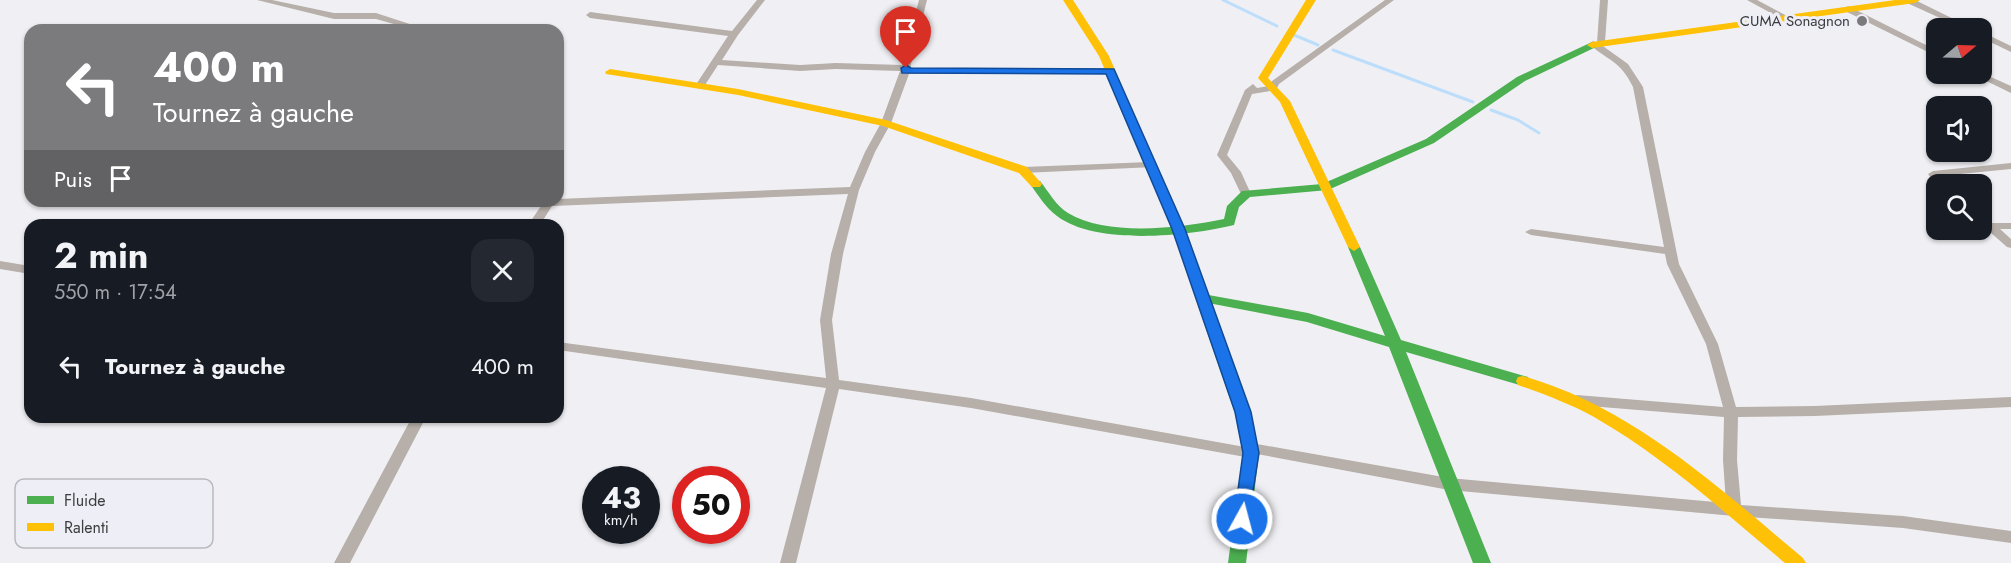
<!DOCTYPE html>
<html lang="fr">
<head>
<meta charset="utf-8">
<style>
  :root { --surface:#171b24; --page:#242831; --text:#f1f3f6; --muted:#9ea1a6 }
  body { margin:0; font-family:Jost,sans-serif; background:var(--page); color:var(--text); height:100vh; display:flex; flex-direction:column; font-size:22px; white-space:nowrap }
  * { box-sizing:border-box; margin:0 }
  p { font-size:20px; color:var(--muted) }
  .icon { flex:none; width:33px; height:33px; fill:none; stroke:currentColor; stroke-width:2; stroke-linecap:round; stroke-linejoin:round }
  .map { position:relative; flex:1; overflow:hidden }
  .panel { position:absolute; left:24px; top:219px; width:540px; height:204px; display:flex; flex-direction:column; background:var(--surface); border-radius:18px; box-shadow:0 2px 4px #0004 }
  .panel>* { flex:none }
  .hud { position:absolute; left:24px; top:24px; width:540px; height:183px; border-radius:18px; box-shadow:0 2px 4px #0004; background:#7b7b7e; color:#fff; overflow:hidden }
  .needle { width:39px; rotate:71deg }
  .controls { position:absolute; left:1926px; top:18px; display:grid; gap:12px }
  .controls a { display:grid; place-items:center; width:66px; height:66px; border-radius:12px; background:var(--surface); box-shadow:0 2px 4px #0004; font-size:30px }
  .speed { position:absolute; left:582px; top:466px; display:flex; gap:12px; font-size:30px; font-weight:700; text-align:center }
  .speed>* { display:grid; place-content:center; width:78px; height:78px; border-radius:50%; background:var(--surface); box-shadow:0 2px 4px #0004; line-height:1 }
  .speed small { font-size:15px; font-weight:400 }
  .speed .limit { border:9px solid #d22; background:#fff; color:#111 }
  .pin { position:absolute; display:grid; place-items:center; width:51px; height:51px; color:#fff; margin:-62px -26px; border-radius:50% 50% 50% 0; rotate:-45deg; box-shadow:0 0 6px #0007 }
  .pin .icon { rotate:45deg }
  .me { position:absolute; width:66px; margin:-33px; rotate:7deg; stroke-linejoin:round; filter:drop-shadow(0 0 4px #0008) }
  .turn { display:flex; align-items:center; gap:21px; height:126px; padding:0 30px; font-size:27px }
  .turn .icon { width:78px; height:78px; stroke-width:2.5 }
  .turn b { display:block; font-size:42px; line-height:51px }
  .then { display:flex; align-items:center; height:57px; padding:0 30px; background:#0003; gap:12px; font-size:22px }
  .round { display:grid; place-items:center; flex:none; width:63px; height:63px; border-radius:18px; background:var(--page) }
  .head { display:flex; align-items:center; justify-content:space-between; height:102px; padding:0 30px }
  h1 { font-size:36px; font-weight:700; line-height:45px }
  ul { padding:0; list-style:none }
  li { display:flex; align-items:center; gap:18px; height:90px; padding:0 30px }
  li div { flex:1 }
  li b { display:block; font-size:22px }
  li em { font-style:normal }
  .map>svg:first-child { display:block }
</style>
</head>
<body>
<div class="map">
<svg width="2011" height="563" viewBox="0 0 2011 563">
  <rect width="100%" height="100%" fill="#f0f0f4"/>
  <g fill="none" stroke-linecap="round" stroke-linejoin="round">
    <!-- stream -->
    <path stroke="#bddefb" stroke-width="3" d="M 1223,0 L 1277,26
      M 1294,35 L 1318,45
      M 1333,50 L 1473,102
      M 1491,110 L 1518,120 L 1539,133"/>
    <!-- street -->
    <path fill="#b7afa9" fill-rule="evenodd" d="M 257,0 L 272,0 L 334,13 L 376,13 L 428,30 L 415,30 L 376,19 L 334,19 Z
      M 757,0 L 765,0 L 738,35 L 722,60 L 800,65 L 836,63 L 902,65 L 919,0 L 927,0 L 910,68 L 1110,68 L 1115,71 L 1110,74 L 909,74 L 891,123 L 875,152 L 859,190 L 843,254 L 832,320 L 839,380 L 971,398 L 1245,447 L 1251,443 L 1449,478 L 1726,503 L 1723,460 L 1724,417 L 1577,405 L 1572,403 L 1570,400 L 1572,397 L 1577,395 L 1723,407 L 1706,344 L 1667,264 L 1665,254 L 1531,235 L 1525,232 L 1531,229 L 1664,247 L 1633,87 C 1620,60 1608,61 1589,44 L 1593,41 L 1597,43 L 1600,0 L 1608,0 L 1605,42 L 1600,44 L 1628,64 L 1643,87 L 1679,264 L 1718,344 L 1736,407 L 1815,406 L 2011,397 L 2011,407 L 1815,416 L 1738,417 L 1737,460 L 1741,505 L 1903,516 L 2011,531 L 2011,543 L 1903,528 L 1734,516 L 1449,490 L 1257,454 L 1251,458 L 971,408 L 839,389 L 796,563 L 780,563 L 826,388 L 558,350 L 558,342 L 826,378 L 820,320 L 831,254 L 848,194 L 552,206 L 540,225 L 528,225 L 541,206 L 374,206 L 369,203 L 370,201 L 558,201 L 558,199 L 850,187 L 865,152 L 881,123 L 900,71 L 836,69 L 800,71 L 718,65 L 703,88 L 700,89 L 695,86 L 728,36 L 590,18 L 586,15 L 590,12 L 732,31 Z
      M 1385,0 L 1394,0 L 1279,84 L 1276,90 L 1252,94 L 1227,155 L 1241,172 L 1251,194 L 1250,196 L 1242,196 L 1231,173 L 1217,155 L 1245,90 L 1253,84 L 1257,88 L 1269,86 L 1272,81 Z
      M 1747,0 L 1757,0 L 1787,16 L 1780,18 Z
      M 1907,0 L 1915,0 L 1972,28 L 1962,28 L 1907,3 Z
      M 1848,6 L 1936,50 L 1936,56 L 1845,11 L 1844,9 Z
      M 1982,32 L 2011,46 L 2011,52 L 1982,38 Z
      M 1982,73 L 2011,86 L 2011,93 L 1972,74 Z
      M 1150,162 L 1154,163 L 1155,165 L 1154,167 L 1023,173 L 1018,170 L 1023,167 Z
      M 2011,163 L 2011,169 L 1940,176 L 1946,184 L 1936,185 L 1928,174 L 1933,171 Z
      M 1982,217 L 1992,223 L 2011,223 L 2011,229 L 2000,229 L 2011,239 L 2011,248 L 2007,247 L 1982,225 Z
      M 0,261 L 30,266 L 30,274 L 0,269 Z
      M 412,417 L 426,417 L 350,563 L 334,563 Z"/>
    <!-- fast -->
    <path fill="#4caf50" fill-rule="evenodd" d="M 1592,42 L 1597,45 L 1596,47 L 1525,81 L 1434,143 L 1328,190 L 1250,197 L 1239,207 L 1234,225 C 1189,236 1096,246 1057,216 C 1046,208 1038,195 1030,184 L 1032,181 L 1040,181 C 1049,192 1056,206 1068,213 C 1108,237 1180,228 1224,219 L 1227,206 L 1242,191 L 1322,184 L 1426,139 L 1517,77 Z
      M 1354,243 L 1360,247 L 1401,340 L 1528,377 L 1530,381 L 1528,385 L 1523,386 L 1406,352 L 1491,563 L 1473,563 L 1389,347 L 1307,322 L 1203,302 L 1196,298 L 1203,294 L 1308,313 L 1385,336 L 1348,247 Z
      M 1208,309 L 1215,314 L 1251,413 L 1259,453 L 1246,563 L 1228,563 L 1243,453 L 1235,413 L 1201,314 Z"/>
    <!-- slow -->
    <path fill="#ffc107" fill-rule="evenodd" d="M 1063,0 L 1073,0 L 1109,56 L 1184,229 L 1215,314 L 1213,317 L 1203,317 L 1201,314 L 1172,229 L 1099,56 Z
      M 1306,0 L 1316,0 L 1268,78 L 1290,101 L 1360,247 L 1354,251 L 1348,247 L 1280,102 L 1258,78 Z
      M 1895,0 L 1920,0 L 1915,3 L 1592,48 L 1587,45 L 1592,42 Z
      M 610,69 L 738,89 L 886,120 L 1027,167 L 1042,184 L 1040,187 L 1032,187 L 1019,173 L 883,126 L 738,95 L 606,74 L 605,72 Z
      M 1523,376 C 1632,407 1718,487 1803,558 L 1806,563 L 1785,563 C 1724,512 1664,457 1594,417 C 1570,404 1544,394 1518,385 L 1516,381 L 1518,377 Z"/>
  </g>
  <!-- route -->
  <path fill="#1a73e8" stroke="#114b97" stroke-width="1.5" d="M 906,65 L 911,68 L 1114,69 L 1185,229 L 1251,412 L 1259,453 L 1248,524 L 1242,526 L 1236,524 L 1234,519 L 1243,453 L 1235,412 L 1172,229 L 1106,74 L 902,73 L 901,68 Z"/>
  <!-- markers -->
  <circle fill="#7b7b7e" stroke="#eeeff6" stroke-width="2" cx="1862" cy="21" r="6"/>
  <g text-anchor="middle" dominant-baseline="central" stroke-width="6" stroke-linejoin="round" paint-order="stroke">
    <!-- far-poi labels -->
    <g font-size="15" fill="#3c3c3f" stroke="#eeeff6" text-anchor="end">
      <text x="1850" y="21">CUMA Sonagnon</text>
    </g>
  </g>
  <!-- legend -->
  <rect x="15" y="479" width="198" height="69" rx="9" fill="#eeeff6" stroke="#b9b9bf" stroke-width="1.5"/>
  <rect x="27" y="496" width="27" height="8" fill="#4caf50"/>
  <rect x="27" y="523" width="27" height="8" fill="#ffc107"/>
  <g font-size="16" fill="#3c3c3f">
    <text x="64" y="506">Fluide</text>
    <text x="64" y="533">Ralenti</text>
  </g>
</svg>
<div class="controls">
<a><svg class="needle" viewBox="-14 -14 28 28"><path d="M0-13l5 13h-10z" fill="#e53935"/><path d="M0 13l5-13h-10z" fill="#9ea1a6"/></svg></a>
<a><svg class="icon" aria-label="sound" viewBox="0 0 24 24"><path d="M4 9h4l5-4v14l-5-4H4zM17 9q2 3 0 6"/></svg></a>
<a><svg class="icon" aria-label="search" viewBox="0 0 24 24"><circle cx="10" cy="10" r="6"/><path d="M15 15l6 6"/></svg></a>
</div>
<div class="speed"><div>43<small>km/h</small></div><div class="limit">50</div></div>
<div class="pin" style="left:906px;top:68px;background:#d93025"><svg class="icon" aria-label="arrive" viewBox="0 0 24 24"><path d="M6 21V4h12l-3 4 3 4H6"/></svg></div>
<svg class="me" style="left:1242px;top:519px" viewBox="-20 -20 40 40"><circle r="17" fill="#1a73e8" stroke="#fff" stroke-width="3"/><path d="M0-11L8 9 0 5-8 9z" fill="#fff"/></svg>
<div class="hud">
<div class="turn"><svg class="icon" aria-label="left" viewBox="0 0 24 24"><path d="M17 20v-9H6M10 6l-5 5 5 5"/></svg><div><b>400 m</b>Tournez à gauche</div></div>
<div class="then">Puis<svg class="icon" aria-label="arrive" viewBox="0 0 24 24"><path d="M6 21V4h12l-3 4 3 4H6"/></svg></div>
</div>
<section class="panel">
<div class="head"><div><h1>2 min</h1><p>550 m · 17:54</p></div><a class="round"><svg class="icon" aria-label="close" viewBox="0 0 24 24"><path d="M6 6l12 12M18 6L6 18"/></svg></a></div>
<ul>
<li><svg class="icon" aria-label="left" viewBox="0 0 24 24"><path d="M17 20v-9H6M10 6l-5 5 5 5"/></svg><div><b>Tournez à gauche</b></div><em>400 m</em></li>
</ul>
</section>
</div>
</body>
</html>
